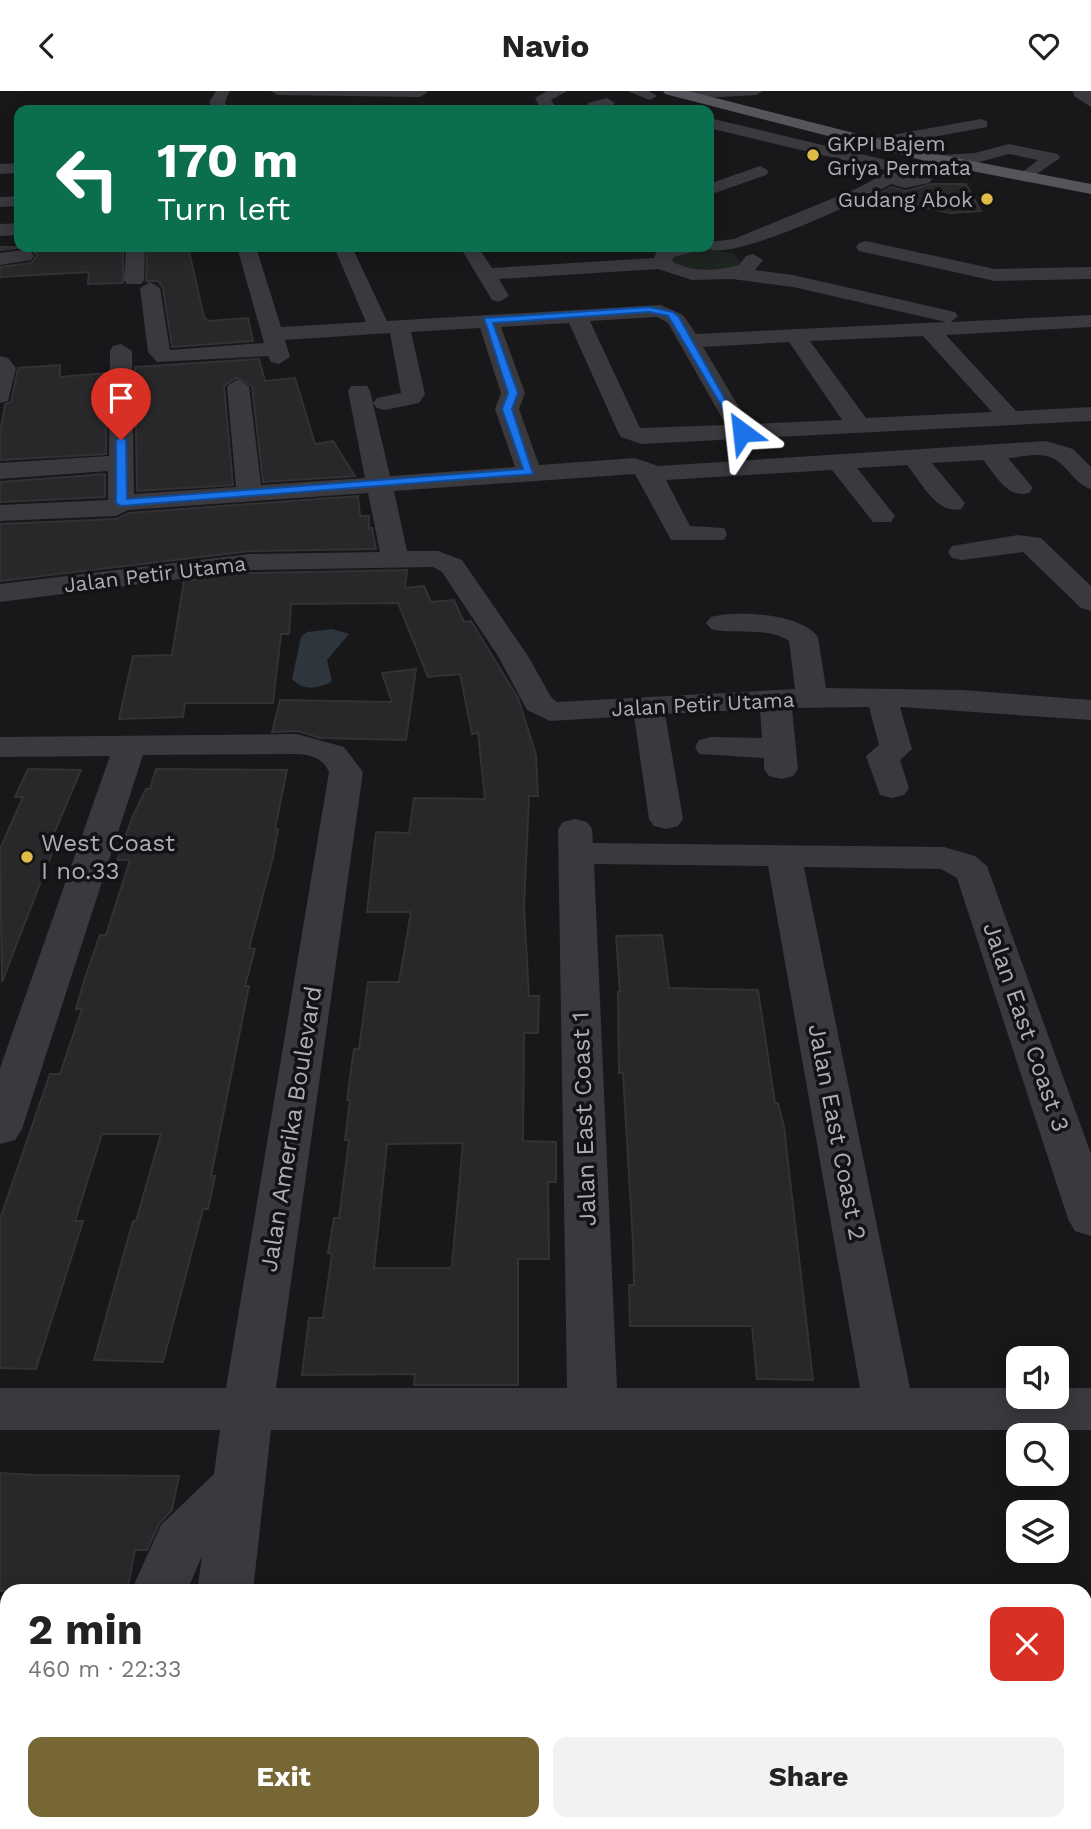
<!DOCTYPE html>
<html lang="en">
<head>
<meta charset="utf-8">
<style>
  :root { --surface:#fff; --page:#f2f2f2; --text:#222; --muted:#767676; --accent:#776734 }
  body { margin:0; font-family:"Work Sans",sans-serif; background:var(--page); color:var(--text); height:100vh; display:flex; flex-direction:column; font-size:26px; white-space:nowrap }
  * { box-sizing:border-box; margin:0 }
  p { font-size:23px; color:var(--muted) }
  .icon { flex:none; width:38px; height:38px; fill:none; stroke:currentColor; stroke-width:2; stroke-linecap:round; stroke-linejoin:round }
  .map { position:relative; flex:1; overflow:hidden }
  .panel { position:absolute; left:0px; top:1493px; width:1092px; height:247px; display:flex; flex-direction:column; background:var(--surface); border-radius:21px 21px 0 0; box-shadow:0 4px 18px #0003 }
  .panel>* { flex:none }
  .banner { position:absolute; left:14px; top:14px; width:700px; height:147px; border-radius:14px; box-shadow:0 4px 18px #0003; background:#0b6e4f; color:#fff; overflow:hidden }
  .tools { position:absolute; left:1006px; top:1255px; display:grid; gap:14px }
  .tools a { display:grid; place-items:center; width:63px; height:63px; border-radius:14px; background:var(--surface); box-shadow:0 4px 18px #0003; font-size:35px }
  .pin { position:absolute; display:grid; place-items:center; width:60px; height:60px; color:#fff; margin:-72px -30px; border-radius:50% 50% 50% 0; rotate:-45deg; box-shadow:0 0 7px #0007 }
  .pin .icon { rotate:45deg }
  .me { position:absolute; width:77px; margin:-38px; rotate:330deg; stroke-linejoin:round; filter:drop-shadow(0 0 5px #0008) }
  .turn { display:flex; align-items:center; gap:24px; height:147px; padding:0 28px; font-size:32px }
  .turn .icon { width:91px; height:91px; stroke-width:2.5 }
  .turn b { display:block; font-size:49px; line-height:60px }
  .round { display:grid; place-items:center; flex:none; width:74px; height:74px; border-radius:14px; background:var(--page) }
  .overview { display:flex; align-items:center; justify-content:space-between; height:119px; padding:0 28px }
  h1 { font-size:42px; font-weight:700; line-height:52px }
  .button { display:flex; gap:14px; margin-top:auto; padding:14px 28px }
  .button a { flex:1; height:80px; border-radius:14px; background:var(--accent); color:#fff; font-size:28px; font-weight:700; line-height:80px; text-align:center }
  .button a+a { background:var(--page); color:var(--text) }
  header { display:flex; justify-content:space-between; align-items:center; height:91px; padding:0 28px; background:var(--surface); font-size:32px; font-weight:700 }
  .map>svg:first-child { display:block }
</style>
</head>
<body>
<header><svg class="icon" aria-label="back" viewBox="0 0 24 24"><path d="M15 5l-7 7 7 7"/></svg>Navio<svg class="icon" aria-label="heart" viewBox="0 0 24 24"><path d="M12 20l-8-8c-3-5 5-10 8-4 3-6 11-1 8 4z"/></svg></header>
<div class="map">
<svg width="1091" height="1738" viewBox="0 0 1091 1738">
  <rect width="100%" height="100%" fill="#181719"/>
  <!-- green -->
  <path fill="#1e241f" d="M 700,157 L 732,162 L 743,173 C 714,183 689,185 661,173 L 668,162 Z"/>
  <!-- water -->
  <path fill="#2f353c" d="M 332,538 L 349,543 L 327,569 L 332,591 C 316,597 305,601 292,588 L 301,546 L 307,541 Z"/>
  <!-- building -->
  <path fill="#28282a" stroke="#323235" stroke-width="2" fill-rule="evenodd" d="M 931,93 L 966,93 L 981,120 L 950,122 L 873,106 L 891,96 L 906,100 Z
    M 0,156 L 123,156 L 123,192 L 88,193 L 89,181 L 0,186 L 0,176 L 31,172 L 37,165 L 33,159 L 25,156 L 0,159 Z
    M 147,156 L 188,156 L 204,226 L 208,230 L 248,227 L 253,250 L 172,256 L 163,197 L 158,190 L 146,190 Z
    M 259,268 L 265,290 L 295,287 L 315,353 L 333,350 L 355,385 L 263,391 L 252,295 L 237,286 L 224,295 L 233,394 L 137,400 L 135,276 Z
    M 60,274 L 60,286 L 107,282 L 106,363 L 0,369 L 0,343 L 5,313 L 11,311 L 18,277 Z
    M 105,383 L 105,406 L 0,411 L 0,391 Z
    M 358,405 L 360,425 L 369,425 L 369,437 L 372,437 L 376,458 L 250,460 L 0,490 L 0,433 L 116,428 L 129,422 Z
    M 407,479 L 405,497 L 424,495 L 431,511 L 454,509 L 464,531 L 471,530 L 518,607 L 536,664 L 538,705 L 529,705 L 524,817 L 529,905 L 539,905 L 538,942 L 524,942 L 523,1050 L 556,1051 L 556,1091 L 548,1091 L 549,1168 L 518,1168 L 518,1294 L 414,1294 L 415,1283 L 302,1284 L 309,1227 L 323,1227 L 332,1163 L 328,1162 L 334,1127 L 339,1127 L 349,1049 L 345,1049 L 350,1009 L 347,1009 L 354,958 L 359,958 L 368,891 L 399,891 L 411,821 L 367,821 L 376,741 L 409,742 L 414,707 L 485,708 L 478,642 L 472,643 L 460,583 L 428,586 L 398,512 L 291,513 L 289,543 L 281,543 L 273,612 L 185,612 L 183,626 L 119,628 L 133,565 L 172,564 L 184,490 L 250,482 ZM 463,1052 L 452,1174 L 450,1177 L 374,1177 L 387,1053 Z
    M 416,578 L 406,649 L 320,647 L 298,640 L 272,641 L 280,609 L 392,611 L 382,582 Z
    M 28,678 L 81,679 L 49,754 L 55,754 L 2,891 L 0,758 L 23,706 L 15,706 Z
    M 156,678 L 287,679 L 275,738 L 278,738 L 273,766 L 249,857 L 255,858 L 245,895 L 249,895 L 211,1085 L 215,1085 L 208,1118 L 203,1118 L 163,1271 L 94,1269 L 133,1130 L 136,1130 L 161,1043 L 102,1043 L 75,1130 L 83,1130 L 36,1278 L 0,1277 L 0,1128 L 50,983 L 60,983 L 82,918 L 76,918 L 85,887 L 100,844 L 106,844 L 130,769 L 117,769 L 133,725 L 146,698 L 150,698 Z
    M 662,844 L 669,897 L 758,899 L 775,1012 L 778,1012 L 784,1036 L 813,1289 L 757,1288 L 752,1235 L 630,1235 L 629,1194 L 634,1194 L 633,1152 L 623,982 L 619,982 L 618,901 L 620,901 L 616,845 Z
    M 0,1382 L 35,1384 L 179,1385 L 172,1419 L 159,1433 L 147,1459 L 135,1459 L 127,1500 L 0,1500 Z"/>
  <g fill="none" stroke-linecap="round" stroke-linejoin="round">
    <!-- minor -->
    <path fill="#39393e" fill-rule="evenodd" d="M 216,0 L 230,0 L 225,11 L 228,19 L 213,19 L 209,11 Z
      M 271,0 L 426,0 L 427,2 L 420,6 L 278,4 Z
      M 547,0 L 567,0 L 551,9 L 555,15 L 552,19 L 537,19 L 539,15 L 535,7 Z
      M 627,0 L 649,0 L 657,5 L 650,9 Z
      M 683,0 L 763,0 L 756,4 L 685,8 L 678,4 Z
      M 1073,0 L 1091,0 L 1091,16 L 1074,5 Z
      M 607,7 L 615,12 L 612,15 L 586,19 L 588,12 Z
      M 709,27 L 907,74 L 941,64 L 975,62 L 1009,53 L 1058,63 L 1060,67 L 1025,91 L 1016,86 L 1038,69 L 1009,63 L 976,72 L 942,74 L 926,79 L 932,88 L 929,92 L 905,97 L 891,93 C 865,108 725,175 705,156 L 709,156 L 709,151 L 734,148 L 860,96 L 889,80 L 709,37 Z
      M 981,28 L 987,30 L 987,36 L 869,58 L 861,53 L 869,48 Z
      M 19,72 L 19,82 L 0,83 L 0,73 Z
      M 760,75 L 769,80 L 766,84 L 709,104 L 709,93 Z
      M 19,105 L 19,115 L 0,116 L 0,106 Z
      M 19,132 L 19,144 L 0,145 L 0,133 Z
      M 866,150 L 995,178 L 1091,176 L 1091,188 L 995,190 L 859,160 L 856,156 L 859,152 Z
      M 126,156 L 145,156 L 144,189 L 141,193 L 127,193 L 124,189 Z
      M 237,156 L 256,156 L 281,236 L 366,231 L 334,156 L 352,156 L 387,230 L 661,214 L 683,224 L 696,243 L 946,231 L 793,196 L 732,188 L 692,189 L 658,178 L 499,188 L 509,205 L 499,211 L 492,209 L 460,156 L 478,156 L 492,177 L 654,167 L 658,158 L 698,156 L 696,160 L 674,166 L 672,170 C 692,182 717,180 739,174 L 746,165 L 753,163 L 763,169 L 755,179 L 793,184 L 955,221 L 958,225 L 951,231 L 1091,224 L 1091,236 L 946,244 L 1016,320 L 1091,316 L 1091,330 L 641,353 L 621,346 L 618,341 L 569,232 L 501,236 L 525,302 L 519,318 L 539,374 L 635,367 L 658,375 L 1046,350 L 1073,358 L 1091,376 L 1091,398 C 1074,393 1068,374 1052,367 C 1040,361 1022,366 1008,367 L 1033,397 L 1029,402 C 1007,408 996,384 983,369 L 932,372 L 965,412 L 961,418 C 937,424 921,391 907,374 L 857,377 L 895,425 L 891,431 L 873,431 L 832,379 L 666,389 L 690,435 L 724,437 L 727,443 L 724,449 L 671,449 L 635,383 L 394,400 L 407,460 L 438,460 L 462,469 L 528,565 L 551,606 L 557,611 L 795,598 L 789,550 C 766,535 735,544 711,538 L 706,532 L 711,526 C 737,519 801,522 818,546 L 826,597 L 962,599 L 1091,609 L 1091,629 L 900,616 L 912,658 L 900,669 L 909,697 L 904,704 L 892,707 L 880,704 L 866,665 L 879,654 L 869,616 L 792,617 L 798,678 L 793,685 L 781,688 L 769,685 L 764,678 L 764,667 L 699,663 L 695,656 L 699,649 L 711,646 L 762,647 L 760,618 L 665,623 L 683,728 L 678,735 L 666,738 L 654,735 L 649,728 L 634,625 L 550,630 L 527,619 L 498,565 L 442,481 L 433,476 L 250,479 L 0,511 L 0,493 L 250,463 L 380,461 L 368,402 L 128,419 L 116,425 L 0,430 L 0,414 L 108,409 L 108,380 L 0,388 L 0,372 L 109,365 L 110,260 L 113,255 L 121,253 L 132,260 L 134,403 L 236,396 L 227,295 L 238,288 L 249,295 L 261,394 L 365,387 L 348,300 L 351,295 L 367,295 L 370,300 L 390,385 L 515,376 L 495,318 L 501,302 L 480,237 L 411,241 L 425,303 L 419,312 L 385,319 L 377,317 L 373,312 L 377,307 L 401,302 L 390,242 L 285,249 L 290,266 L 279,273 L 271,271 L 268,265 L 157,271 L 148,261 L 140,197 L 150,191 L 160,197 L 170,259 L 264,252 ZM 657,226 L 668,232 L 726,334 L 640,337 L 590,230 ZM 923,245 L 992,321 L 866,327 L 810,250 ZM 789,251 L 842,329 L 749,333 L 703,256 Z
      M 24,159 L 31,161 L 34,165 L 31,169 L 0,174 L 0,162 Z
      M 0,265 L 8,267 L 16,277 L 8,310 L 0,312 Z
      M 1018,444 L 1041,447 L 1091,495 L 1091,520 L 1081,517 L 1023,461 L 962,469 L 952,467 L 948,461 L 952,455 Z
      M 297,643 L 344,656 L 363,681 L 276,1297 L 567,1297 L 558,738 L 563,731 L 575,728 L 587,731 L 592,738 L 593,752 L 944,756 L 975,765 L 987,775 L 1091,1063 L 1091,1145 L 1075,1140 L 1068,1128 L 957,787 L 941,778 L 804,776 L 910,1297 L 1018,1297 L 1018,1306 L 1057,1306 L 1057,1297 L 1091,1297 L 1091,1339 L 271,1339 L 253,1500 L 197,1500 L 202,1465 L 187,1500 L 131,1500 L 161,1434 L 214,1383 L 220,1339 L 0,1339 L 0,1297 L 226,1297 L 329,681 C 323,667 311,664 297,663 L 143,664 L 22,1038 L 15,1049 L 0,1053 L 0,977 L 110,665 L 0,666 L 0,646 ZM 594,773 L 768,775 L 860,1297 L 617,1297 Z
      M 0,1583 L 7,1583 L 7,1639 L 0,1639 Z
      M 1085,1586 L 1091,1586 L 1091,1642 L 1085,1642 Z
      M 85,1732 L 147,1732 L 146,1738 L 84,1738 Z
      M 161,1732 L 223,1732 L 222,1738 L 160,1738 Z"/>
    <!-- major -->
    <path fill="#55565c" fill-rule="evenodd" d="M 663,0 L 688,0 L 941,64 L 1091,93 L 1091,103 L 941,74 L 665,3 Z
      M 0,1686 L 7,1686 L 7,1732 L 31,1732 L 29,1737 L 0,1738 Z
      M 1085,1688 L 1091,1688 L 1091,1738 L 1063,1738 L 1060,1732 L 1085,1732 Z"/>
  </g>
  <!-- route -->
  <path fill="#1a73e8" stroke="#114b97" stroke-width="2" d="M 649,216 L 673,221 L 679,226 L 745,344 L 737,341 L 668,225 L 649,221 L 493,232 L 518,302 L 512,318 L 533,383 L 121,415 L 116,412 L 116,349 L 121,346 L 126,349 L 127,408 L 523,378 L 502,318 L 508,302 L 484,227 Z"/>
  <!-- markers -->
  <g fill="#dfbc4a" stroke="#131214" stroke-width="2.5">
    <circle cx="813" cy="64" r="7"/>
    <circle cx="987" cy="108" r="7"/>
    <circle cx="27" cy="766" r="7"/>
  </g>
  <g text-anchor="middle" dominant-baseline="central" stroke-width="7" stroke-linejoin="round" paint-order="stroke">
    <!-- far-poi labels -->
    <g font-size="21" fill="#abaeb8" stroke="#131214" text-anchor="start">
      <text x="827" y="52">GKPI Bajem<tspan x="827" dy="24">Griya Permata</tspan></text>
      <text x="973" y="108" text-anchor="end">Gudang Abok</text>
    </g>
    <!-- far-street labels -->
    <g font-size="21" fill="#abaeb8" stroke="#131214">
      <text transform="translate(155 483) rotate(-7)">Jalan Petir Utama</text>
      <text transform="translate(703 613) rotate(-3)">Jalan Petir Utama</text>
    </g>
    <!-- poi labels -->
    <g font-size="24" fill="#abaeb8" stroke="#131214" text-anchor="start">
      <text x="41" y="752">West Coast<tspan x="41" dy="28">I no.33</tspan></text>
    </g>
    <!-- street labels -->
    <g font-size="24" fill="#abaeb8" stroke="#131214">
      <text transform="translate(1026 936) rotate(71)">Jalan East Coast 3</text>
      <text transform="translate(584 1028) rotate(-92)">Jalan East Coast 1</text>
      <text transform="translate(291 1038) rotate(-81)">Jalan Amerika Boulevard</text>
      <text transform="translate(837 1041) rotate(79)">Jalan East Coast 2</text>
    </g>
  </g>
</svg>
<div class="tools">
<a><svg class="icon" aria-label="sound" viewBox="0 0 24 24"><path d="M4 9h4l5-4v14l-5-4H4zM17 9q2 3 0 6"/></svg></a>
<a><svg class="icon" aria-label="search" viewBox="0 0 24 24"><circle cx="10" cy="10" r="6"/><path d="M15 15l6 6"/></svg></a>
<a><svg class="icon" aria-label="layers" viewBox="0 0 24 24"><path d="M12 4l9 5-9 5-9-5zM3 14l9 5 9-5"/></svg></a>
</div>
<div class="pin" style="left:121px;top:349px;background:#d93025"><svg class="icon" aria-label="arrive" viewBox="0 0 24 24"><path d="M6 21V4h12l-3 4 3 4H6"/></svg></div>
<svg class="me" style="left:742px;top:341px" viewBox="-20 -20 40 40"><path d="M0-17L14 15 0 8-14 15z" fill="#1a73e8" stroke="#fff" stroke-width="4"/></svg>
<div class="banner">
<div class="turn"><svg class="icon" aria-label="left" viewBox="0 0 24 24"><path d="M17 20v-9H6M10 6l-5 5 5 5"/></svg><div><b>170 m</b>Turn left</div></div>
</div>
<section class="panel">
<div class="overview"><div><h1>2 min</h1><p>460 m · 22:33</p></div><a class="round" style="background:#d93025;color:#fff"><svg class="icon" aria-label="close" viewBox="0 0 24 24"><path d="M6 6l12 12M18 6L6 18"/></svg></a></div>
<div class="button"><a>Exit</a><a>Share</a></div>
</section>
</div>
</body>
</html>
